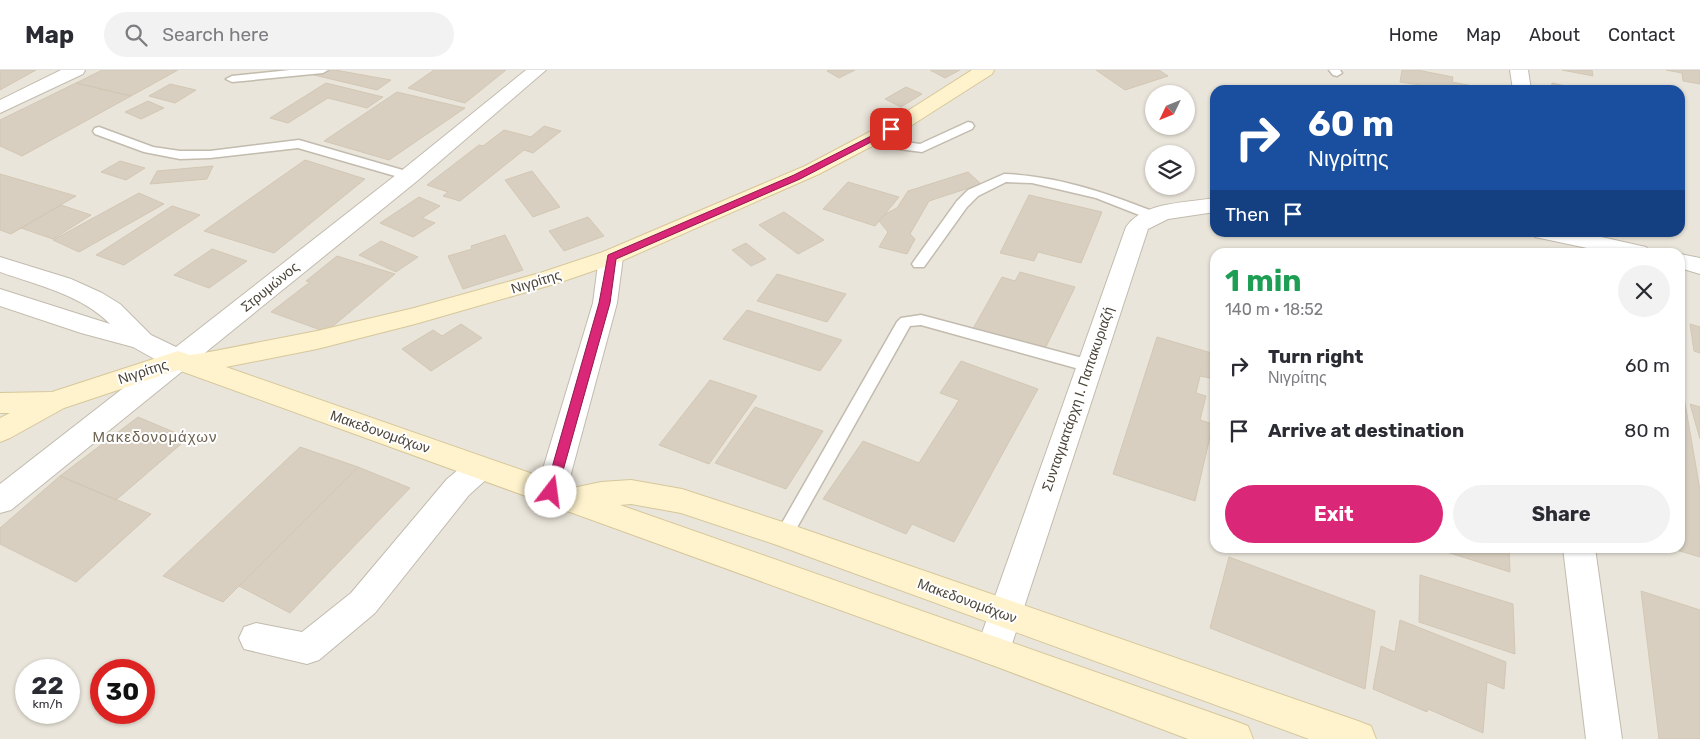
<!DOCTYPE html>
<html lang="en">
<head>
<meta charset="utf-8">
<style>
  :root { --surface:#fff; --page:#f2f2f3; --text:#2b2b33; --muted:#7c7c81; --line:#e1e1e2; --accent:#db2777 }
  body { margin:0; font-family:Rubik,sans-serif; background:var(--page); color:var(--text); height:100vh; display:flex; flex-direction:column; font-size:19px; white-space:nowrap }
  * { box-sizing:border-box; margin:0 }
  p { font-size:16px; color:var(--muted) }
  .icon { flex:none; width:28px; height:28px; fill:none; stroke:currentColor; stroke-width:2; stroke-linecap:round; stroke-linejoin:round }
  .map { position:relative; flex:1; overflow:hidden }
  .drawer { position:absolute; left:1210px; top:178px; width:475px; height:305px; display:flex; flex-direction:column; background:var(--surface); border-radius:15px; box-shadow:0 1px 4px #0004 }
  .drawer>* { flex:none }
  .hud { position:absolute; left:1210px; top:15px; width:475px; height:152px; border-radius:15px; box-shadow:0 1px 4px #0004; background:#1a4fa0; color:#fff; overflow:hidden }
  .needle { width:32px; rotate:227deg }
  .fabs { position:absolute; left:1145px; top:15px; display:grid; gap:10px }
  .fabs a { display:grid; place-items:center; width:50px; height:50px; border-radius:50%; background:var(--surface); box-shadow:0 1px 4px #0004; font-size:25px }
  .speed { position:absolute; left:15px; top:589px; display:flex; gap:10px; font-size:25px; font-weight:700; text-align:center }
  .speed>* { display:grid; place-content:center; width:65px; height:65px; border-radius:50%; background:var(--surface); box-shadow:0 1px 4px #0004; line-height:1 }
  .speed small { font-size:12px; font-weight:400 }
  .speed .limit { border:8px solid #d22; background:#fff; color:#111 }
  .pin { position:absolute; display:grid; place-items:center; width:42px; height:42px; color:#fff; margin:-21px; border-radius:10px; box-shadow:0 2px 8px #0006 }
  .me { position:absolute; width:55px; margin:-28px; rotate:15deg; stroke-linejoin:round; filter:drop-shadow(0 0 4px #0008) }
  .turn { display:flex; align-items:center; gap:18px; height:105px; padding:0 15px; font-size:22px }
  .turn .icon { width:65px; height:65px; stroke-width:2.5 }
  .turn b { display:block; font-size:35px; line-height:42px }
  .then { display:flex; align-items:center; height:48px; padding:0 15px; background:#0003; gap:10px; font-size:19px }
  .round { display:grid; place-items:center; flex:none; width:52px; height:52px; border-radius:26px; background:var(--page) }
  .overview { display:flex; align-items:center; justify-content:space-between; height:85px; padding:0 15px }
  h1 { font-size:30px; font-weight:700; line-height:38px; color:#1e9e55 }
  .cta { display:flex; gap:10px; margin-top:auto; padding:10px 15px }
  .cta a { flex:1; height:58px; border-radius:30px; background:var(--accent); color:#fff; font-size:20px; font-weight:700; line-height:58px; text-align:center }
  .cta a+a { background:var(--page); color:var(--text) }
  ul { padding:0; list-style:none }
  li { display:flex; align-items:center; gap:15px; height:65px; padding:0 15px }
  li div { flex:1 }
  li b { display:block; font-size:19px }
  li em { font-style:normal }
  header { display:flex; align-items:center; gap:30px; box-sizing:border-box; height:70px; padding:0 25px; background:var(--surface); border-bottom:1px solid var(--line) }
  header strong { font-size:24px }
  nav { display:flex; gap:28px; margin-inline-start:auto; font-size:18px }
  .search { width:350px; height:45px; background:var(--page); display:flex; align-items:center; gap:12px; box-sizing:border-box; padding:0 18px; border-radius:28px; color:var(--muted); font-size:19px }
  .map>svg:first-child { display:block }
</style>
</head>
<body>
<header>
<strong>Map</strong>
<div class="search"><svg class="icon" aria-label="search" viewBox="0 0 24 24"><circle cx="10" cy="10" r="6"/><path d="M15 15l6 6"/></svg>Search here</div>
<nav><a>Home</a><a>Map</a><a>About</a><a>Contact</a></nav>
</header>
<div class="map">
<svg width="1700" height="669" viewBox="0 0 1700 669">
  <rect width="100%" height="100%" fill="#f6f3ec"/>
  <!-- residential -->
  <path fill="#eae5da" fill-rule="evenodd" d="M 0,0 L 1700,0 L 1700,669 L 0,669 ZM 1215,20 L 1680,20 L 1680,162 L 1215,162 ZM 1154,24 L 1186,24 L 1186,56 L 1154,56 ZM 1154,84 L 1186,84 L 1186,116 L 1154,116 ZM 1215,182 L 1680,182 L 1680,478 L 1215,478 ZM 26,600 L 69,600 L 69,642 L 26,642 ZM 101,600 L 144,600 L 144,642 L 101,642 Z"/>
  <!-- building -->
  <path fill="#d8cfc1" stroke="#d3c7b4" d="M 0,0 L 36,0 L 0,20 Z
    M 102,0 L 178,0 L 131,26 L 76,13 Z
    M 328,0 L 335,0 L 391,10 L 377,20 L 314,5 Z
    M 434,0 L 506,0 L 465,33 L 408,18 Z
    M 830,0 L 855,0 L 839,8 L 827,1 Z
    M 930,0 L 960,0 L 945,8 Z
    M 1096,0 L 1159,0 L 1168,6 L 1125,20 Z
    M 1402,0 L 1417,0 L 1453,7 L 1452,12 L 1478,17 L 1478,20 L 1419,20 L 1420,15 L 1400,12 Z
    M 1562,0 L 1592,0 L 1593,6 Z
    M 1666,0 L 1700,0 L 1700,14 L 1683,11 L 1682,3 Z
    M 76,13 L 131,26 L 22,86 L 0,76 L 0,50 Z
    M 326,13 L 383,27 L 367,38 L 328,28 L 288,53 L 270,48 Z
    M 1552,13 L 1584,20 L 1551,20 Z
    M 170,14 L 196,20 L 175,33 L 149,26 Z
    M 906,17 L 922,24 L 901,37 L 885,29 Z
    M 397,22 L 465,38 L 389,90 L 324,71 Z
    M 148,31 L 164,38 L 141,49 L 125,42 Z
    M 544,56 L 561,61 L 533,83 L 524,80 L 460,131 L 443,126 L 448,122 L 427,115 L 479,75 L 483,76 L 504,60 L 531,67 Z
    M 305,90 L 365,109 L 274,183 L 204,161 Z
    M 120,91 L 145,98 L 126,110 L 101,102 Z
    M 213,96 L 207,109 L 150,114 L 157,101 Z
    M 532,101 L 560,137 L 533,147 L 505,110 Z
    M 968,102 L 981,114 L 929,131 L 910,164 L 915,169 L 907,184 L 879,177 L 888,162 L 879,151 L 885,144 L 897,138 L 908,121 Z
    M 0,104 L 76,126 L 11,164 L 0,160 Z
    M 848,112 L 899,127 L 875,156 L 823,139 Z
    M 139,123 L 164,134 L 79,182 L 53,170 Z
    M 1029,125 L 1102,142 L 1081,193 L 1038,182 L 1034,191 L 1000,183 Z
    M 419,127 L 440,136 L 422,148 L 435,153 L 413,167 L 380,153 Z
    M 61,135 L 91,145 L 53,169 L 21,158 Z
    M 172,136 L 200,145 L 124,195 L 96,185 Z
    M 784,142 L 824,170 L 798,184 L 759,155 Z
    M 588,147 L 604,166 L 564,181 L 549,161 Z
    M 505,165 L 523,200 L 463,219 L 448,186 L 472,179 L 471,176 Z
    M 381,171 L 418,187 L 396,202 L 359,185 Z
    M 746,173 L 766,189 L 751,196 L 732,180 Z
    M 212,179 L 247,191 L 209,218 L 174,205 Z
    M 337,186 L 395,204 L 326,262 L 271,242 L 310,212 L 306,211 Z
    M 1020,202 L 1075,217 L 1043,283 L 970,264 L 1002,207 L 1015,211 Z
    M 777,204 L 846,224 L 827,252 L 757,231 Z
    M 747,240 L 842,270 L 820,301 L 723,269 Z
    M 461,254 L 482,268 L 431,301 L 402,279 L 433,260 L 442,266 Z
    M 1690,254 L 1700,257 L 1700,283 L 1694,281 Z
    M 1157,267 L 1215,284 L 1210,308 L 1200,306 L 1196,323 L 1206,326 L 1200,350 L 1213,354 L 1195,431 L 1113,404 Z
    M 961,291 L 1038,319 L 954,472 L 912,454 L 906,464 L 823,429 L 863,371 L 919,393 L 959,330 L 940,323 Z
    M 1680,304 L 1700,420 L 1700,487 L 1670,478 L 1680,478 Z
    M 710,310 L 757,326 L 709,394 L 659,375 Z
    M 1690,334 L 1700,337 L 1700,369 Z
    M 755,337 L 823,361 L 786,419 L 715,393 Z
    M 138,347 L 188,368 L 116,430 L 60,406 Z
    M 300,377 L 358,397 L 223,532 L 163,506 Z
    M 358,397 L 410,418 L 290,543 L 239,516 Z
    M 60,406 L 151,444 L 76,512 L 0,474 L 0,458 Z
    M 1434,478 L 1509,478 L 1510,502 Z
    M 1229,487 L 1375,541 L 1365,619 L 1210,558 Z
    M 1420,505 L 1513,534 L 1515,584 L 1419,552 Z
    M 1641,521 L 1700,540 L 1700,669 L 1659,669 Z
    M 1400,550 L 1506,592 L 1504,619 L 1487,612 L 1483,663 L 1428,639 L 1427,642 L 1373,619 L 1381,576 L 1395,582 Z"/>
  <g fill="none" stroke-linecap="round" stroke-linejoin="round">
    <defs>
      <path id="lane" d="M 290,0 L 328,0 L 323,3 L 232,12 L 226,9 L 232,6 Z
        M 1329,0 L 1340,0 L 1342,3 L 1337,6 L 1333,5 Z
        M 968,52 L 972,53 L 974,56 L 972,59 L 922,82 L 869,75 L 863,71 L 869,67 L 920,74 Z
        M 99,57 L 153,77 L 180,81 L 210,81 L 299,70 L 413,103 L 415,106 L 409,110 L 298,78 L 210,88 L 180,89 L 144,82 L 95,64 L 93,61 L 95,58 Z
        M 1004,104 C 1058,106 1107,123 1157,143 L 1159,146 L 1152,150 L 1096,128 L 1032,113 L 1006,112 L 978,126 L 967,137 L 924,197 L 914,197 L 912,194 L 914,191 L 957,131 L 968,120 Z
        M 921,245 L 1090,290 L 1096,292 L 1098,296 L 1096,300 L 1090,302 L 921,255 L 910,256 L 790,470 L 784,473 L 778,470 L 775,465 L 778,460 L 897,252 L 901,248 Z"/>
      <path id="street" d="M 61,0 L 85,0 L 83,4 L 0,43 L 0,30 Z
        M 526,0 L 546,0 L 417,111 L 11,440 L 0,443 L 0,414 L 158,291 L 133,277 L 81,263 L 0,236 L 0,219 L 110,254 C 82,225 37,215 0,202 L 0,187 L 71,209 L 102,223 L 120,234 L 151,265 L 176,277 L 401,101 Z
        M 1510,0 L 1528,0 L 1531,20 L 1513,20 Z
        M 1215,128 L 1215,142 L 1168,149 L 1148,159 L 1010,580 L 1005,591 L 993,595 L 981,591 L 976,580 L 1126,157 C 1144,131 1187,133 1215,128 Z
        M 1532,162 L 1579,162 L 1646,177 L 1650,182 L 1606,182 L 1535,167 Z
        M 611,180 L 619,182 L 623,187 L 617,233 L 566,422 L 562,430 L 551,434 L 540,430 L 536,422 L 593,233 L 599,187 L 603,182 Z
        M 1680,184 L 1700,188 L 1700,204 L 1680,198 Z
        M 480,387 L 490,390 L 495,398 L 490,406 L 469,425 L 375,543 L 319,590 L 307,594 L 244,579 L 239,568 L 244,557 L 256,553 L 302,562 L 351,523 L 447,409 L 470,390 Z
        M 1563,478 L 1595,478 L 1622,669 L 1586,669 Z"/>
      <path id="secondary" d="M 972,0 L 994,0 L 992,4 L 912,55 L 819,104 L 619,192 L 558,213 L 415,254 L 317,279 L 226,297 L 573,418 L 601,412 L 631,410 L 682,419 L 795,456 L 1358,651 L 1371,656 L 1376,669 L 1309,669 L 774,474 L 681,443 L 631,434 L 620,435 L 1235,651 L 1248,656 L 1253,669 L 1188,669 L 992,595 L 178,300 L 64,338 L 10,368 L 0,372 L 0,348 L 10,343 L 0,343 L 0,323 L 52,322 L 178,281 L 190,285 L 204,283 L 317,261 L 414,238 L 540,203 L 603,182 L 805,96 L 898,47 Z"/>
    </defs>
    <!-- lane casing -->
    <use href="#lane" stroke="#c2bbae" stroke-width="3"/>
    <!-- street casing -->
    <use href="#street" stroke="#c2bbae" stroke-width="2"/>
    <!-- secondary casing -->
    <use href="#secondary" stroke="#d6c79b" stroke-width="2"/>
    <!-- lane -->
    <use href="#lane" fill="#fff" fill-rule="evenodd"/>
    <!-- street -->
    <use href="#street" fill="#fff" fill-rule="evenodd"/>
    <!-- secondary -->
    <use href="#secondary" fill="#fff3cd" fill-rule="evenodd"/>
  </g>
  <!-- route -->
  <path fill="#db2777" stroke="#8e194d" d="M 891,56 L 895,59 L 894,60 L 800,109 L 616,189 L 610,233 L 557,422 L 555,426 L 547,426 L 545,422 L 599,233 L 608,185 L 794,105 Z"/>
  <g text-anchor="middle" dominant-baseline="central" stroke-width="4" stroke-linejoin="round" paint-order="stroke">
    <!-- street labels -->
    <g font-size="14" fill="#4b4439" stroke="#fff">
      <text transform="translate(536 212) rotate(-17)">Νιγρίτης</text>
      <text transform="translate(270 217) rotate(-39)">Στρυμώνος</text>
      <text transform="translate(143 302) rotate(-18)">Νιγρίτης</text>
      <text transform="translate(1078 329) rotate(-71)">Συνταγματάρχη Ι. Παπακυριαζή</text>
      <text transform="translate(380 362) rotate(19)">Μακεδονομάχων</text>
      <text transform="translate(967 531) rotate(20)">Μακεδονομάχων</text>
    </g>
    <!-- neighbourhood labels -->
    <g font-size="15" letter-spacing="1" fill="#6e6250" stroke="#fff">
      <text x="155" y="367">Μακεδονομάχων</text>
    </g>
  </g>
</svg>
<div class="fabs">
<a><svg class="needle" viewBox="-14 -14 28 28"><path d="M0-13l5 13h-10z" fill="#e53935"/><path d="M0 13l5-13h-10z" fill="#7c7c81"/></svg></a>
<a><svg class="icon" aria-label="layers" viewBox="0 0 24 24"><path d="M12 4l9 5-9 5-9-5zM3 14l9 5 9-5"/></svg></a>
</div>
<div class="speed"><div>22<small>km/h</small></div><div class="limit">30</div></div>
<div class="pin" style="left:891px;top:59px;background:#d93025"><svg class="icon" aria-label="arrive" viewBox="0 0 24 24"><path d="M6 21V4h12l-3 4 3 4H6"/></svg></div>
<svg class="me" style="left:551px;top:422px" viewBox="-20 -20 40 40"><circle r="19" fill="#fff"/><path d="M0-13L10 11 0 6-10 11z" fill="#db2777"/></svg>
<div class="hud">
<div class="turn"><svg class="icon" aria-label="right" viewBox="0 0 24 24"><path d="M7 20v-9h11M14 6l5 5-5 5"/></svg><div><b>60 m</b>Νιγρίτης</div></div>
<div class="then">Then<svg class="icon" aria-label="arrive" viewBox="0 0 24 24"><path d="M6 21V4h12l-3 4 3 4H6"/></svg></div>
</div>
<section class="drawer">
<div class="overview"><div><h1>1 min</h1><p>140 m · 18:52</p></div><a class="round"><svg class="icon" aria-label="close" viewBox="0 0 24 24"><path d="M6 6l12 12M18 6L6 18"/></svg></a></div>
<ul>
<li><svg class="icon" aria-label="right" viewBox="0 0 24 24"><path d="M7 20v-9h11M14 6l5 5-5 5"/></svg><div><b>Turn right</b><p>Νιγρίτης</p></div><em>60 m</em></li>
<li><svg class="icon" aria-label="arrive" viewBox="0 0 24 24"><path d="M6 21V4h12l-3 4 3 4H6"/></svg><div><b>Arrive at destination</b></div><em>80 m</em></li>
</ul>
<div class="cta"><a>Exit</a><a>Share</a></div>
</section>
</div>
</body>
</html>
